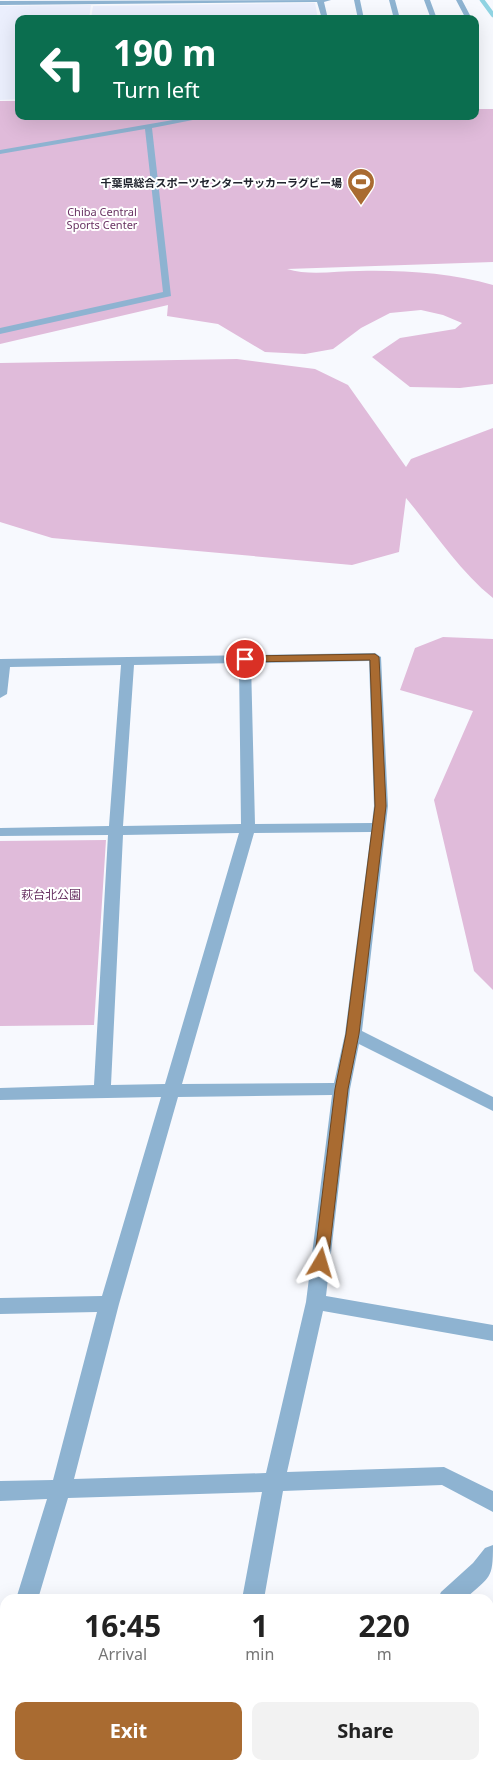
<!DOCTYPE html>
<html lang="en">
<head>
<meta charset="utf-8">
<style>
  :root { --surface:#fff; --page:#f2f2f2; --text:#222; --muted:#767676; --accent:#a96b31 }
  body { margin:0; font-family:"Noto Sans","Noto Sans JP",sans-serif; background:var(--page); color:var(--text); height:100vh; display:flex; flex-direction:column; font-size:19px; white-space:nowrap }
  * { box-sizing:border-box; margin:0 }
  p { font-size:16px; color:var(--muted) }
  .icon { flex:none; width:28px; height:28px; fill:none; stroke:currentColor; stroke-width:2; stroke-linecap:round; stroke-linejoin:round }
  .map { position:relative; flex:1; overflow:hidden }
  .side { position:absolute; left:0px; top:1594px; width:494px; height:176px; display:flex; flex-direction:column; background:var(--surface); border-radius:15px 15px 0 0; box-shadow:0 5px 20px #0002 }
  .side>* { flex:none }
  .hud { position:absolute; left:15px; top:15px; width:464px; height:105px; border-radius:10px; box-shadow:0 5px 20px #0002; background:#0b6e4f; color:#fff; overflow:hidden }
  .pin { position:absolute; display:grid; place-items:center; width:42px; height:42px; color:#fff; margin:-21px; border:2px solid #fff; border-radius:50%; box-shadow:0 1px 5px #0007 }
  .me { position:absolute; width:55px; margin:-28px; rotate:7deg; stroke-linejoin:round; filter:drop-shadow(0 0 4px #0008) }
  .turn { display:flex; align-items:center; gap:18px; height:105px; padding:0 15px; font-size:22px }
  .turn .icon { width:65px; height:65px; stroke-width:2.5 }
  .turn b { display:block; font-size:35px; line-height:42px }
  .eta { display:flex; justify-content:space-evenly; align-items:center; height:85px; text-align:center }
  .eta b { font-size:30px; font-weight:700; line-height:35px }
  .primary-button { display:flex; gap:10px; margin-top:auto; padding:10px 15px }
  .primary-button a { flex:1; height:58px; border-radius:10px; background:var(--accent); color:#fff; font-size:20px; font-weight:700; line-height:58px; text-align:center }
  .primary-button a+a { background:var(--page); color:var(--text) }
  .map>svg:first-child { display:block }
</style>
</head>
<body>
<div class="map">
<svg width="493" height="1769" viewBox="0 0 493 1769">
  <rect width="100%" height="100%" fill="#f7f9fe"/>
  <!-- built -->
  <path fill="#ebeffd" d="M 315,3 L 318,19 L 91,19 L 93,6 Z
    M 91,5 L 89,19 L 19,19 L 19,99 L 0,100 L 0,6 Z"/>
  <!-- green -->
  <path fill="#e0bbda" d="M 0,101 L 19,101 L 19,116 L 475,116 L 475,109 L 493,109 L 493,262 L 287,269 C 309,276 336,271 359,271 C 403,270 451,273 493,285 L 493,384 L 460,388 L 410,387 L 372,357 L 400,338 L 455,329 L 462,323 L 443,315 L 421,310 L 390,313 L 361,328 L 333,349 L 305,354 L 265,352 L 218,324 L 167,316 L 168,305 L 0,344 Z
    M 237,359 L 315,369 L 348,385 L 406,467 L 411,459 L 493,428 L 493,598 C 458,570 434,531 406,498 L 399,552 L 352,565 L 52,538 L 0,522 L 0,363 Z
    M 443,637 L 493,639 L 493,990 L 474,971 L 434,800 L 473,711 L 400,690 L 415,648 Z
    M 106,840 L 94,1025 L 0,1026 L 0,841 Z
    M 493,1608 L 493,1769 L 394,1769 L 388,1765 L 489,1765 L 489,1612 Z"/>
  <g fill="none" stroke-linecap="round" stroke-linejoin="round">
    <!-- stream -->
    <path stroke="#8fd3e2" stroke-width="4.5" d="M 482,0 L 493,15"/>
    <!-- minor -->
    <path fill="#8eb3d1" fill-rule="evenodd" d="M 331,0 L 324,2 L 328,19 L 322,19 L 317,2 L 0,5 L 0,1 Z
      M 354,0 L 360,0 L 364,19 L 358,19 Z
      M 389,0 L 395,0 L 400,19 L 394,19 Z
      M 424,0 L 430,0 L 437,19 L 431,19 Z
      M 456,0 L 462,0 L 472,19 L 466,19 Z
      M 196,116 L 208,117 L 152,128 L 171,296 L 0,334 L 0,328 L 163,292 L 145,129 L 0,154 L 0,150 Z
      M 375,653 L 381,657 L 388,806 L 362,1031 L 493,1097 L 493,1111 L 359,1044 L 350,1089 L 326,1296 L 493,1325 L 493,1341 L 323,1311 L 287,1472 L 444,1467 L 493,1491 L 493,1512 L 442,1485 L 283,1491 L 264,1599 L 242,1599 L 262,1492 L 68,1498 L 38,1599 L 16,1599 L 47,1499 L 0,1501 L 0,1481 L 53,1480 L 97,1312 L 0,1314 L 0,1298 L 102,1296 L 161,1097 L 0,1100 L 0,1088 L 94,1085 L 108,835 L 0,836 L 0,828 L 109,826 L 121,665 L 10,667 L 7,694 L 0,698 L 0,659 ZM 369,661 L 374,806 L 372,823 L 255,824 L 251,663 ZM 239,663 L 241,824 L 123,826 L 134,665 ZM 371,832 L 345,1034 L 334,1083 L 182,1084 L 254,833 ZM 239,833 L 165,1084 L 111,1085 L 123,835 ZM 332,1095 L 306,1302 L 266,1473 L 74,1479 L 119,1304 L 178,1097 Z
      M 493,1545 C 493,1580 490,1576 465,1599 L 438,1599 L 441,1592 L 473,1563 L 485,1548 Z
      M 5,1659 L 5,1695 L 0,1697 L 0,1661 Z
      M 246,1765 L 273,1765 L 271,1769 L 244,1769 Z"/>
  </g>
  <!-- route -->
  <path fill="#a96b31" stroke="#6e4620" d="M 375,654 L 379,657 L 386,806 L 359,1034 L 348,1089 L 328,1263 L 326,1267 L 316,1267 L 314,1263 L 335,1089 L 346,1034 L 375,806 L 370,660 L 245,662 L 240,659 L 245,656 Z"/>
  <!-- icons -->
  <defs>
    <symbol id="stadium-pin" viewBox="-11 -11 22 30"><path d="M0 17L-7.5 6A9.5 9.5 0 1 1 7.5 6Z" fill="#a96b31" stroke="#fff"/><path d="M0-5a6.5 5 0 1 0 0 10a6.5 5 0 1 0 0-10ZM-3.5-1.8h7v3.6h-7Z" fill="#fff"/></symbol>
  </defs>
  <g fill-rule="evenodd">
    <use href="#stadium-pin" x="345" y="166" width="32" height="43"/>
  </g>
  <g text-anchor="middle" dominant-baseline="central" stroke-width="4" stroke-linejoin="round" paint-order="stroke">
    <!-- far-poi labels -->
    <g font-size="11" font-weight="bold" fill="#21242e" stroke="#fff" text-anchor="end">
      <text x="342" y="182">千葉県総合スポーツセンターサッカーラグビー場</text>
    </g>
    <!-- far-park labels -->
    <g font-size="11" fill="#683262" stroke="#fff">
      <text x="102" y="211">Chiba Central<tspan x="102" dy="13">Sports Center</tspan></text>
    </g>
    <!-- park labels -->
    <g font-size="12" fill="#683262" stroke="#fff">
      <text x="51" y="894">萩台北公園</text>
    </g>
  </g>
</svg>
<div class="pin" style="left:245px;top:659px;background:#d93025"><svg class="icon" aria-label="arrive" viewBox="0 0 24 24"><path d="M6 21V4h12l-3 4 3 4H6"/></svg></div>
<svg class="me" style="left:321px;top:1263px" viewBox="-20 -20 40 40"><path d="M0-17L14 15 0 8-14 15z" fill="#a96b31" stroke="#fff" stroke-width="4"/></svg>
<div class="hud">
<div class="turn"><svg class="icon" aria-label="left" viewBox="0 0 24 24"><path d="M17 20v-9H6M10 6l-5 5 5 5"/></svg><div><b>190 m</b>Turn left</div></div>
</div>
<section class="side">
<div class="eta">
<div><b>16:45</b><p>Arrival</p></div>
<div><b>1</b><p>min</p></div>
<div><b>220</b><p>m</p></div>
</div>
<div class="primary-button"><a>Exit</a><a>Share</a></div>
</section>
</div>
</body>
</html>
